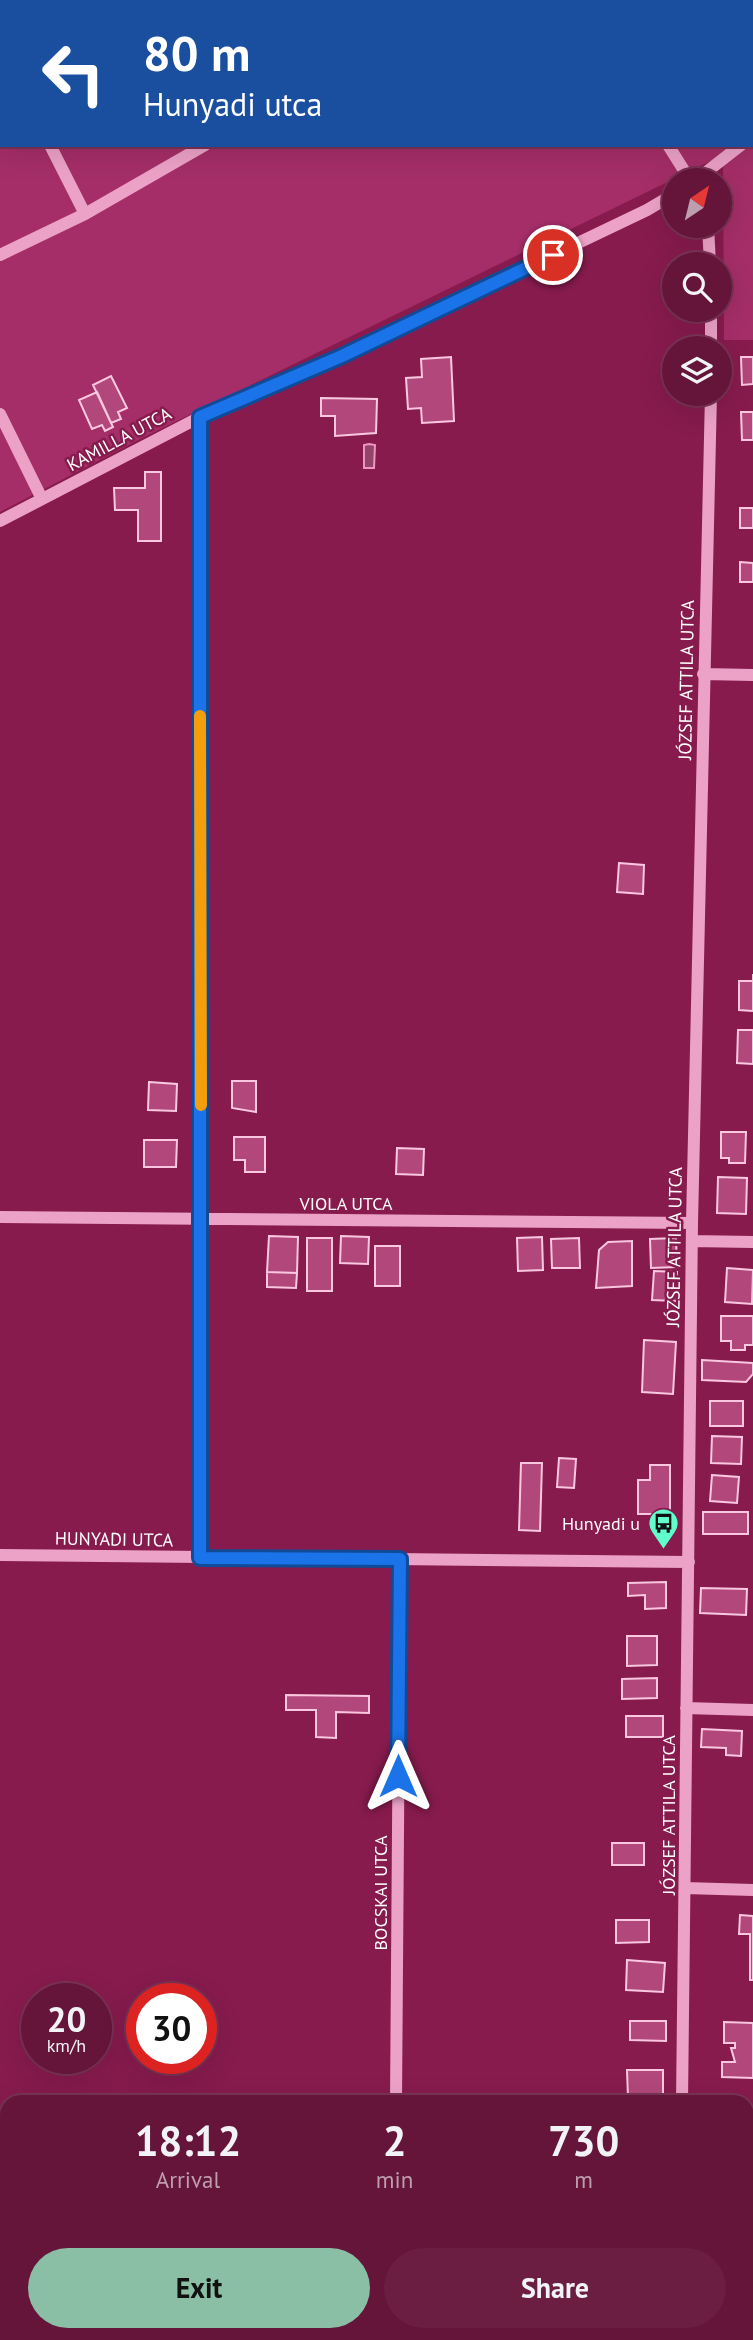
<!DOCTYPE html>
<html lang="en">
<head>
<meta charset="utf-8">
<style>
  :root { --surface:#65143a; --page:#6b1d42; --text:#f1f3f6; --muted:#bc9eaf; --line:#793354; --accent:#8abfa5 }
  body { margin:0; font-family:"PT Sans",sans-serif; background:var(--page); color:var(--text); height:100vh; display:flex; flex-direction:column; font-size:26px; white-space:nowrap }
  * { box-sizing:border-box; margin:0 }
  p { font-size:23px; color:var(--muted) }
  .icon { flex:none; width:38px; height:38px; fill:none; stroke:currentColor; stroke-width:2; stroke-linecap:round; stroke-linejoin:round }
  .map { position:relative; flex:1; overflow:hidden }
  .sheet { position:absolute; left:0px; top:2095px; width:754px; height:247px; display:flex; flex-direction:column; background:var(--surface); border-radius:21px 21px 0 0; box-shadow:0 7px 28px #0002,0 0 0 2px var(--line) }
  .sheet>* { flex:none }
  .top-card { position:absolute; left:0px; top:0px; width:754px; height:147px; box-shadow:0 7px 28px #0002,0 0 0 2px var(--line); background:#1a4fa0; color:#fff; overflow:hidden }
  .needle { width:46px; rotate:35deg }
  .controls { position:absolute; left:662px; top:168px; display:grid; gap:14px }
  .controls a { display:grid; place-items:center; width:70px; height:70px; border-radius:50%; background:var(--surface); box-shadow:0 7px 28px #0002,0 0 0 2px var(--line); font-size:35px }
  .speed { position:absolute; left:21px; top:1983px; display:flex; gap:14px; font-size:35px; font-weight:700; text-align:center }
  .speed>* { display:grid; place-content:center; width:91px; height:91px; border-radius:50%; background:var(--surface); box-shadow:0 7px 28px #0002,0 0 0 2px var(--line); line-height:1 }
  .speed small { font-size:18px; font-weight:400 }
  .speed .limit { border:10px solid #d22; background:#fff; color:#111 }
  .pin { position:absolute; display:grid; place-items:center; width:60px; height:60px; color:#fff; margin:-30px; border:4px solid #fff; border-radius:50%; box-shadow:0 2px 7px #0007 }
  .me { position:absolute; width:77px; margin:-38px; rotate:0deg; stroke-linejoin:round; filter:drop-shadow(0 0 5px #0008) }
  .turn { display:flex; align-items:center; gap:24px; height:147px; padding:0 28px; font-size:32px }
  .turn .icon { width:91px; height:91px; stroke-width:2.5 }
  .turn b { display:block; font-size:49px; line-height:60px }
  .eta { display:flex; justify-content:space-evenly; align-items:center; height:119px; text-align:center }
  .eta b { font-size:42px; font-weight:700; line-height:49px }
  .button { display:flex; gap:14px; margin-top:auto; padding:14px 28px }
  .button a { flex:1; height:80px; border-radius:42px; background:var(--accent); color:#111; font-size:28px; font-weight:700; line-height:80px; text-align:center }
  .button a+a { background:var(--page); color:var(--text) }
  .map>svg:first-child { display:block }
</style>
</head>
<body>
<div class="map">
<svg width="753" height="2340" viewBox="0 0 753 2340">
  <rect width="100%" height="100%" fill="#871b4e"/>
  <!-- green -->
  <path fill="#a52e68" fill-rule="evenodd" d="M 0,0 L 753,0 L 753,340 L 724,340 L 723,155 L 142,438 L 0,512 ZM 2,2 L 752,2 L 752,145 L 2,145 Z"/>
  <!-- water -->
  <path fill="#924469" stroke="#ee95c2" stroke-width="2" d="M 369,444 L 375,445 L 374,468 L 364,468 L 364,445 Z"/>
  <!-- building -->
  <path fill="#b2477b" stroke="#f9c8e0" stroke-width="2" d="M 451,357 L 454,421 L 422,423 L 421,408 L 408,409 L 406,378 L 422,377 L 421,359 Z
    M 741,357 L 753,357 L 753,384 L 742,385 Z
    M 111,376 L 127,408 L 118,412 L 121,419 L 111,423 L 93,385 Z
    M 97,392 L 113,427 L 105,431 L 102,425 L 92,429 L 79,400 Z
    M 321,398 L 377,399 L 376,433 L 335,436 L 335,416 L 321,416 Z
    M 741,412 L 753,412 L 753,440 L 742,440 Z
    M 145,472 L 161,472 L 161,541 L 138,541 L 138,510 L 115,510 L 114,488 L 145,488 Z
    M 740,508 L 753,508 L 753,528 L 740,528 Z
    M 740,562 L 753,563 L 753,582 L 740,582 Z
    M 619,863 L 644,865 L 643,894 L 617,892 Z
    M 753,974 L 753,1011 L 739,1010 L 739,981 L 753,981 Z
    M 738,1030 L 753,1030 L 753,1064 L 737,1063 Z
    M 232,1081 L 256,1081 L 256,1112 L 232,1108 Z
    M 149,1082 L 177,1084 L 176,1111 L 148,1110 Z
    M 721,1132 L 746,1132 L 745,1163 L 729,1163 L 729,1158 L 721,1158 Z
    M 234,1137 L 265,1137 L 265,1172 L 245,1172 L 245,1160 L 234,1160 Z
    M 144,1140 L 177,1140 L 176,1167 L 144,1167 Z
    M 397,1148 L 424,1149 L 423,1175 L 396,1174 Z
    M 718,1177 L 747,1178 L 746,1214 L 717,1213 Z
    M 269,1236 L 298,1237 L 297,1273 L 267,1272 Z
    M 341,1236 L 369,1237 L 368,1264 L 340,1263 Z
    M 542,1237 L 543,1270 L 518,1271 L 517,1238 Z
    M 307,1238 L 332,1238 L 332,1291 L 307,1291 Z
    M 579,1238 L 580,1268 L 552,1268 L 551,1239 Z
    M 676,1238 L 677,1267 L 651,1268 L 650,1239 Z
    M 632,1241 L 632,1286 L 596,1288 L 599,1250 L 608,1242 Z
    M 375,1246 L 400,1246 L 400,1286 L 375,1286 Z
    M 727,1268 L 753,1270 L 752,1304 L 725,1302 Z
    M 654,1271 L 677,1272 L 676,1301 L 652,1300 Z
    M 267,1272 L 297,1273 L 296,1288 L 267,1287 Z
    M 721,1316 L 753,1316 L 753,1345 L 745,1345 L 745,1350 L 731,1350 L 731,1341 L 721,1341 Z
    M 644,1340 L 676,1342 L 673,1394 L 642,1392 Z
    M 702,1360 L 753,1363 L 753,1374 L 746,1382 L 702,1380 Z
    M 710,1401 L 743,1401 L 743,1426 L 710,1426 Z
    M 712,1436 L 742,1437 L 741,1464 L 711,1463 Z
    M 559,1458 L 576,1459 L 574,1488 L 557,1487 Z
    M 521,1463 L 542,1463 L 540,1531 L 519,1530 Z
    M 650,1465 L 670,1465 L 670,1514 L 638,1514 L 638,1480 L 650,1480 Z
    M 712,1475 L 739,1477 L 737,1503 L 710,1501 Z
    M 703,1512 L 748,1512 L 748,1534 L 703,1534 Z
    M 666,1582 L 666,1608 L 645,1609 L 645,1595 L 628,1596 L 628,1583 Z
    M 701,1588 L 747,1589 L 746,1615 L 700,1613 Z
    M 627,1636 L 657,1636 L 657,1665 L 627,1666 Z
    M 657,1678 L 657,1698 L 622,1699 L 622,1679 Z
    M 286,1695 L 369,1696 L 369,1713 L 336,1712 L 336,1738 L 316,1737 L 316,1710 L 286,1710 Z
    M 626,1716 L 663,1716 L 663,1737 L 626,1737 Z
    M 702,1729 L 742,1731 L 741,1756 L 726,1755 L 726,1748 L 701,1747 Z
    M 612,1843 L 644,1843 L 644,1865 L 612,1865 Z
    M 740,1915 L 753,1916 L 753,1980 L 750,1980 L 750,1934 L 739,1934 Z
    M 616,1920 L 649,1920 L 649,1942 L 616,1943 Z
    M 627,1960 L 665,1963 L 663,1992 L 626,1990 Z
    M 630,2021 L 666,2021 L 666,2041 L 630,2040 Z
    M 724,2022 L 753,2023 L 753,2078 L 722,2077 L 722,2062 L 735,2062 L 731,2048 L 735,2048 L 735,2043 L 724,2043 Z
    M 627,2070 L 663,2070 L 663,2097 L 628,2098 Z
    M 747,2243 L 753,2243 L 753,2264 L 747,2264 Z
    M 747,2279 L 753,2279 L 753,2317 L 747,2317 Z
    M 629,2334 L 658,2334 L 658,2336 L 629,2336 Z"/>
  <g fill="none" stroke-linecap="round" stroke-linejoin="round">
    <!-- minor -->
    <path stroke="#eca2c7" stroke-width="12" d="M 576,0 L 577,2
      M 56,2 L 57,0
      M 446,2 L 449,0
      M 752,137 L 753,136
      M 50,145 L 85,214
      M 668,145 L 690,180
      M 696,180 L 741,145
      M 708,226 L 710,264
      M 0,255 L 85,214 L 205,145
      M 711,310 L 711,348
      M 0,414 L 42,499
      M 200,417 L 200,1558
      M 0,521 L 200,417 L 342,356 L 647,210 L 674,194
      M 703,674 L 753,675
      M 0,1217 L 692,1223
      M 692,1241 L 753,1242
      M 0,1555 L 689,1562
      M 686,1708 L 753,1710
      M 685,1888 L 753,1890
      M 396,2102 L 400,1559
      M 682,2102 L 692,1223 L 711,394
      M 394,2340 L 394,2334
      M 679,2340 L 679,2334"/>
  </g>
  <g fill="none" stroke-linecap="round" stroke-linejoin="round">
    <defs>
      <path id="route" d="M 398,1776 L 400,1559 L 200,1558 L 200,417 L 342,356 L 553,255"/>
    </defs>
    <!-- route casing -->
    <use href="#route" stroke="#114b97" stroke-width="18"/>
    <!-- route -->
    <use href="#route" stroke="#1a73e8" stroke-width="12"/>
    <!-- slow -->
    <path stroke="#f59e0b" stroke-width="12" d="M 200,716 L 201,1105"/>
  </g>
  <!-- icons -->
  <defs>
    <symbol id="bus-pin" viewBox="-11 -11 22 30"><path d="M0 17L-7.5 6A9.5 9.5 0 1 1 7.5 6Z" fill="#5ffeca" stroke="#871b4e"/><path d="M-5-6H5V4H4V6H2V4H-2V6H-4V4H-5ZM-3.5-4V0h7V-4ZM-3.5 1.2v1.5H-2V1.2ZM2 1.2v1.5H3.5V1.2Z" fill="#111"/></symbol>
  </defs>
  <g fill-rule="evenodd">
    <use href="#bus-pin" x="646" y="1506" width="35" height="47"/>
  </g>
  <g text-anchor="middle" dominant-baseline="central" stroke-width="5" stroke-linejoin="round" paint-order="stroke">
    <!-- street labels -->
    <g font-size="18" fill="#fff" stroke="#871b4e">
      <text transform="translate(119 439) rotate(-28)">KAMILLA UTCA</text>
      <text transform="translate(686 680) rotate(-89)">JÓZSEF ATTILA UTCA</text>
      <text x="346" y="1203">VIOLA UTCA</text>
      <text transform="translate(674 1247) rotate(-89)">JÓZSEF ATTILA UTCA</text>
      <text transform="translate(114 1539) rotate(1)">HUNYADI UTCA</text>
      <text transform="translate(668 1815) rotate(-90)">JÓZSEF ATTILA UTCA</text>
      <text transform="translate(380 1893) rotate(-90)">BOCSKAI UTCA</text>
    </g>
    <!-- poi labels -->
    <g font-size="18" fill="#fff" stroke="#871b4e" text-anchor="end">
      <text x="640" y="1523">Hunyadi u</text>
    </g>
  </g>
</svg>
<div class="controls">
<a><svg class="needle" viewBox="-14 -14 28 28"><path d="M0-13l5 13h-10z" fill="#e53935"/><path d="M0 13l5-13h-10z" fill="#bc9eaf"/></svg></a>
<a><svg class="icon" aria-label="search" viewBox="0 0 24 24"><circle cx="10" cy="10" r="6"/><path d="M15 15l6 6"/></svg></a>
<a><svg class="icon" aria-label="layers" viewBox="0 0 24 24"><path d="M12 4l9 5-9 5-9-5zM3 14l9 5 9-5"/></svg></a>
</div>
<div class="speed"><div>20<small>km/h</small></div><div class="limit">30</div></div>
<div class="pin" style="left:553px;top:255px;background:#d93025"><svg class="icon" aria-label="arrive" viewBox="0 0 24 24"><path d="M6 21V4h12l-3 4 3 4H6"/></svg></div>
<svg class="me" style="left:398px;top:1776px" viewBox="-20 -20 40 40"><path d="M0-17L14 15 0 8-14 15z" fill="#1a73e8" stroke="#fff" stroke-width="4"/></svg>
<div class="top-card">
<div class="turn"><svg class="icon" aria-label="left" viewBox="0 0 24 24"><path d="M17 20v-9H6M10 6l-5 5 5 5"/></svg><div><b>80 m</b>Hunyadi utca</div></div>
</div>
<section class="sheet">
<div class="eta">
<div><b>18:12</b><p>Arrival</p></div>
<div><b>2</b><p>min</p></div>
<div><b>730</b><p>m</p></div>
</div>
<div class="button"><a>Exit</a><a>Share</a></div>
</section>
</div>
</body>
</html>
